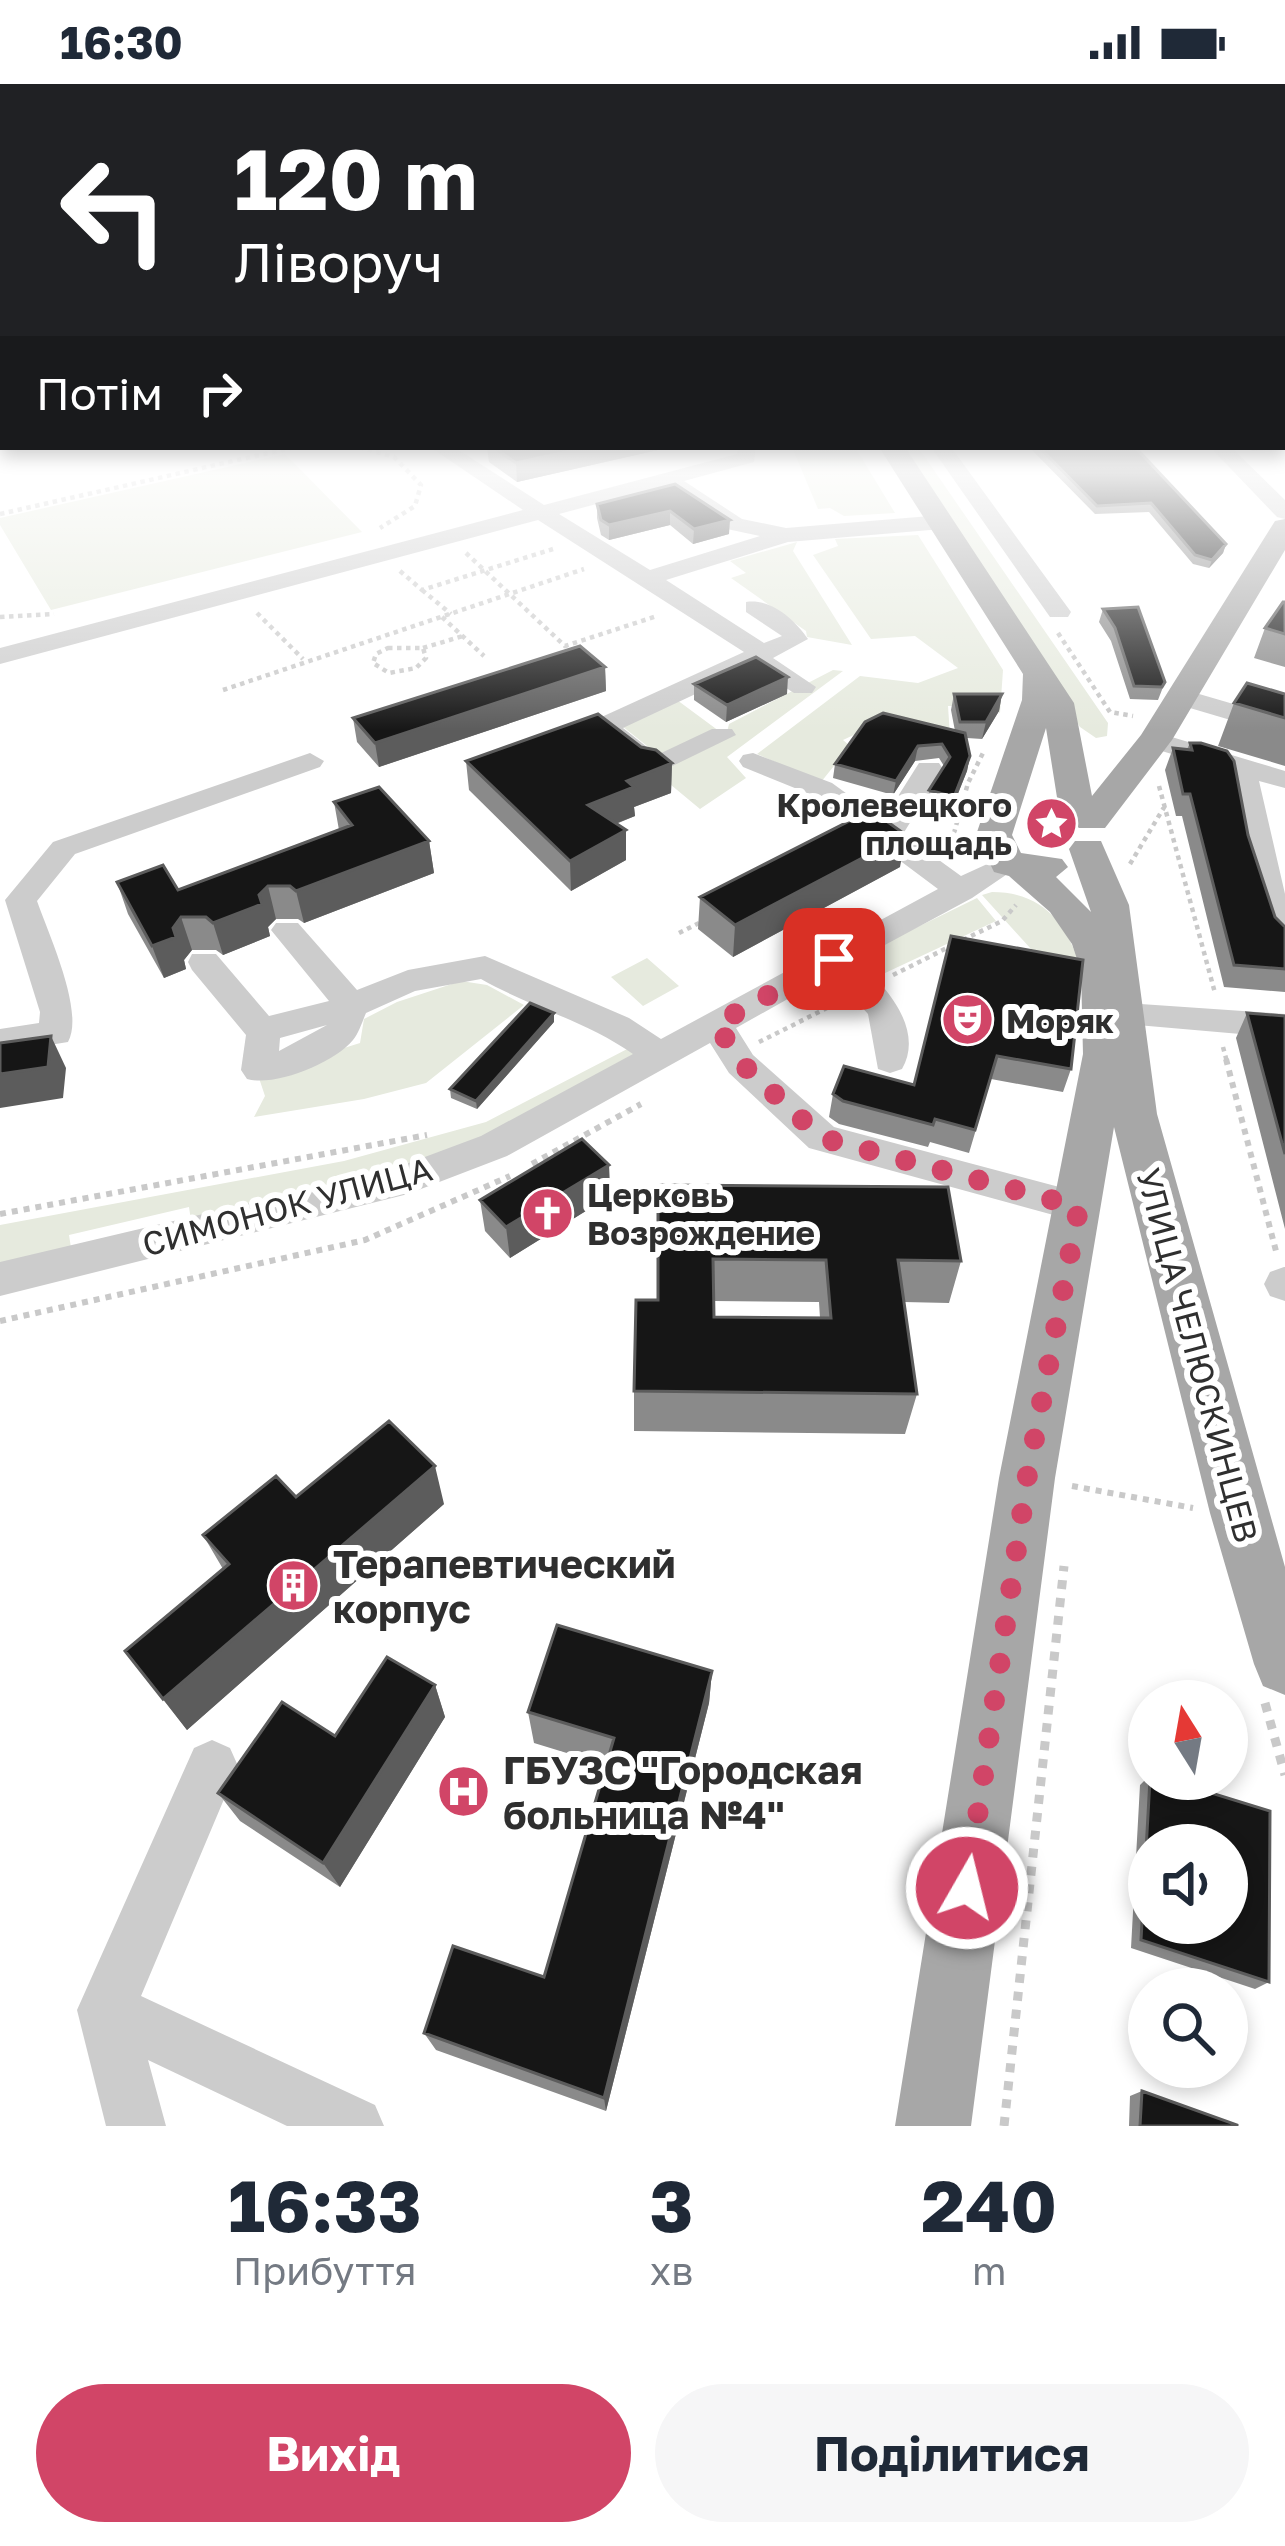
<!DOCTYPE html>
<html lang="uk">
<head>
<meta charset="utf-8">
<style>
  :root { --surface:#fff; --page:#f6f6f7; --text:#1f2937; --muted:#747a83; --accent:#d14567 }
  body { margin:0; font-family:"Golos Text",sans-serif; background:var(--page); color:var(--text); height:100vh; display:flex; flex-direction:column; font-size:45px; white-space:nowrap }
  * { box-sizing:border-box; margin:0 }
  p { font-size:39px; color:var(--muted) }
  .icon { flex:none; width:66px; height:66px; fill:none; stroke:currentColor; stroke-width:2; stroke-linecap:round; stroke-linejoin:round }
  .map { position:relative; height:2042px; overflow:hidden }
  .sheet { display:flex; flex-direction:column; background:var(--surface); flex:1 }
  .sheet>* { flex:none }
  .guide { position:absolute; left:0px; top:0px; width:1287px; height:366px; box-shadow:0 6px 18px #0003; background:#202124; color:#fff; overflow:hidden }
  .needle { width:78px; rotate:349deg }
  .controls { position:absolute; left:1128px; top:1596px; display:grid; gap:24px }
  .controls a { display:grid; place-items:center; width:120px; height:120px; border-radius:50%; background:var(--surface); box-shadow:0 6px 18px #0003; font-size:60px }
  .pin { position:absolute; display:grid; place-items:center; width:102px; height:102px; color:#fff; margin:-51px; border-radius:24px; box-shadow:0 6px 18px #0006 }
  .me { position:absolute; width:132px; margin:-66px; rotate:8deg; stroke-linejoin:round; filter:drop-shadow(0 0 9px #0008) }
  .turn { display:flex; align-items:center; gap:42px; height:252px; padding:0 36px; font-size:54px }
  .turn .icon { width:156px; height:156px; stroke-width:2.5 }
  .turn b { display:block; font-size:84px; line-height:102px }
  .then { display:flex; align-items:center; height:114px; padding:0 36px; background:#0003; gap:24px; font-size:45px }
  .eta { display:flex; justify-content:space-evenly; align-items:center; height:204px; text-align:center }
  .eta b { font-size:72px; font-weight:700; line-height:84px }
  .button { display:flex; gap:24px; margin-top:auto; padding:24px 36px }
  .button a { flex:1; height:138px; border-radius:72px; background:var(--accent); color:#fff; font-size:48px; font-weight:700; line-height:138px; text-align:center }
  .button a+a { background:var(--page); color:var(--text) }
  .status { display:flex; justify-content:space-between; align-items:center; height:84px; padding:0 60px; background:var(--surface); direction:ltr }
  .status svg { height:33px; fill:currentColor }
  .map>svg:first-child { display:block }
</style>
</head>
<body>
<div class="status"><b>16:30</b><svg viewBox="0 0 49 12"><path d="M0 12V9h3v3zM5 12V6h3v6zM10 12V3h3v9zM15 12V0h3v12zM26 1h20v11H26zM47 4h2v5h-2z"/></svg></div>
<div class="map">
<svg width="1285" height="2042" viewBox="0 0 1285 2042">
  <rect width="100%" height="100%" fill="#fff"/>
  <!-- green -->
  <path fill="#e6eade" d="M 792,363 L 855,363 L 895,429 L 844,432 L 830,424 L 818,425 Z
    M 900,363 L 918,363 L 1108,639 L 1107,652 L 1096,654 L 1080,643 Z
    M 285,370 L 362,448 L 51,526 L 0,441 L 0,434 Z
    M 918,451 L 1003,586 L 1000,629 L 990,622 L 948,622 L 950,652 L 877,640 L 843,656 L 850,662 L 821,698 L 757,670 L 860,592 L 918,599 L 958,584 L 915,552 L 871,555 L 813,471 L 838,462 L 835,455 Z
    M 797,458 L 793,467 L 852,561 L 807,553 L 806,547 L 731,494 L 746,489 L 730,477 Z
    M 833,586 L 843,587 L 727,673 L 746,694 L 700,725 L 653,686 L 726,652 L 729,640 Z
    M 677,616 L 719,647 L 662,674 L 622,642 Z
    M 992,808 C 1041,808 1066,837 1080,882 L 1041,876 L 982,811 Z
    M 977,814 L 996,837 L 868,897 L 848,877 Z
    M 647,874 L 679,902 L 643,922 L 611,893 Z
    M 461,897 L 487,901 L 524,921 L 426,999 L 364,1015 L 254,1033 L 265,1012 L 258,991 L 360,959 L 364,935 L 397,918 Z
    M 633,962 L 646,972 L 491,1057 L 192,1144 L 189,1123 L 69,1151 L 72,1170 L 0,1187 L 0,1141 L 344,1077 L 486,1038 Z"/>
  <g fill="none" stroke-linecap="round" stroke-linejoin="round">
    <!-- path-far2 -->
    <path stroke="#c9c9c9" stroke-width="4.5" stroke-dasharray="4.5 4.5" stroke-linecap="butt" d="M 359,363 L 394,373 L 421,401 L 415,422 L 380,444
      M 0,430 L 295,363
      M 466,469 L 565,562 L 657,532
      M 400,487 L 422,506 L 553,465
      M 422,506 L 451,530
      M 257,529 L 303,575
      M 0,533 L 54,530
      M 442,533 L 484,572
      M 1058,549 L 1110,628 L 1133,632
      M 388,564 L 423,564 L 426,574 L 416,584 L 389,589 L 373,579 L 376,570 Z
      M 423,564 L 463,552
      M 223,606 L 584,485
      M 1159,702 L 1215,909
      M 949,767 L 968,699 L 984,667
      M 1130,780 L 1166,720
      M 679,849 L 705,836
      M 963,856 L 1002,837 L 1016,821
      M 893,891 L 951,862
      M 759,958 L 839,918
      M 1223,963 L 1227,978"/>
    <!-- path-far1 -->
    <path stroke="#c9c9c9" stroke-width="6" stroke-dasharray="6 6" stroke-linecap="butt" d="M 1226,975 L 1277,1171
      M 532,1080 L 641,1020
      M 0,1130 L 427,1051
      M 0,1237 L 365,1156 L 510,1092
      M 1072,1402 L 1193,1424"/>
    <!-- path -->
    <path stroke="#c9c9c9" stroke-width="9" stroke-dasharray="9 9" stroke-linecap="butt" d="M 1265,1619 L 1285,1691
      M 1004,2042 L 1064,1482"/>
    <!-- minor -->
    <path fill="#ccc" fill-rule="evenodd" d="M 430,363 L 454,363 L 544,421 L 737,370 L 738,363 L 756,363 L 754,378 L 684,397 L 742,435 L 786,444 L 942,431 L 953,438 L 942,445 L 788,458 L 666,496 L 764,559 L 782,552 L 746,528 L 746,518 C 771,514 795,536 808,555 L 773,574 L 816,603 L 812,609 L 794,609 L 753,583 L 623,644 L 657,671 L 712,645 L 732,645 L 736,651 L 654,691 L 644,689 L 595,648 L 592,642 L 595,636 L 744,568 L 538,436 L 0,580 L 0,564 L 523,426 ZM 664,402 L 727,445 L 760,452 L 650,486 L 559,430 Z
      M 931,363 L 951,363 L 1071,528 L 1068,533 L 1050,533 Z
      M 1210,363 L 1231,363 L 1285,416 L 1285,435 L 1277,433 Z
      M 1182,605 L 1285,635 L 1285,652 L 1173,619 L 1169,613 L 1173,607 Z
      M 1155,648 L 1285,687 L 1285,704 L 1259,697 L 1285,810 L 1285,865 L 1274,861 L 1269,854 L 1243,772 L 1230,697 L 1222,685 L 1145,662 L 1141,656 L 1145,650 Z
      M 310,669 L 324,677 L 320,683 L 75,770 L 37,817 C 48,849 85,928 68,958 L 0,969 L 0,945 L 39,939 L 40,928 L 5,816 L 53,758 Z
      M 753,669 L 832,699 L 883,736 L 919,679 L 939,679 L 943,685 L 903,750 L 961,792 L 1007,771 L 1022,780 L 972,814 L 857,876 C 885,901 925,945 902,985 L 890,989 L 878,985 L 868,930 L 832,890 L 736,944 L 753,971 L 834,1043 L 1093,1112 L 1098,1123 L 1093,1134 L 1079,1138 L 809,1064 L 729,989 L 710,959 L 507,1072 L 408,1110 L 0,1212 L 0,1178 L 390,1086 L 481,1052 L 633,970 C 586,937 530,923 481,895 L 415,907 L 366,929 C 362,938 359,949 353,956 C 334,979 275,1003 247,995 L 241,986 L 246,951 L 192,886 L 188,878 L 192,870 L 216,870 L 269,932 L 329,917 L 271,846 L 276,839 L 298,839 L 357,906 L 408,886 L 485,872 L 629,934 L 661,955 L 938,805 L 812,711 L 743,683 L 739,677 L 743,671 ZM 327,941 L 279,967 L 280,954 Z
      M 1126,919 L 1285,930 L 1285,954 L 1114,939 L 1109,931 L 1114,923 Z
      M 1284,1183 L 1285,1183 L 1285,1217 L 1270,1212 L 1264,1200 L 1270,1188 Z
      M 212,1656 L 230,1664 L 238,1682 L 141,1912 L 375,2021 L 384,2042 L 287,2042 L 148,1976 L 166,2042 L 106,2042 L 77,1926 L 194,1664 Z"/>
    <!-- major -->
    <path fill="#a7a7a7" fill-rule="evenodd" d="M 879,363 L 905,363 L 1074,619 L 1092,712 L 1141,651 L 1275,437 L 1285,435 L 1285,466 L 1172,656 L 1105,744 L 1079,744 L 1059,726 L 1046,644 L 1012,751 L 1021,769 L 1062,775 L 1068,783 L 1056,793 L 1091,828 L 1069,765 L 1075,757 L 1101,757 L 1129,821 L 1157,1030 L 1285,1483 L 1285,1611 L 1263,1602 L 1254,1580 L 1210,1429 L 1114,1043 L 1055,1394 L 971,2042 L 895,2042 L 999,1394 L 1083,970 L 1081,887 L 1072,860 L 1050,828 L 1009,792 L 994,788 L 976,751 L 1022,616 L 1023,590 Z"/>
  </g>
  <!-- wall -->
  <path fill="#8a8a8a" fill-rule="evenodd" d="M 1284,361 L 1285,365 L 1252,367 L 1248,363 L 1284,363 Z
    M 487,363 L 671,363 L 517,398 L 489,378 Z
    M 1029,363 L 1135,363 L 1226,460 L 1223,469 L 1209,484 L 1193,480 L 1149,428 L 1095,430 Z
    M 675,400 L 729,450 L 693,460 L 670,441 L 609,456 L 601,451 L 597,434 L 597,420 Z
    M 1285,518 L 1285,583 L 1254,574 L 1265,544 Z
    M 1103,525 L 1165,598 L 1158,616 L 1130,615 L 1111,557 L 1099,538 Z
    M 605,583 L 606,607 L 379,683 L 357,658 L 353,634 Z
    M 694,600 L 787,610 L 726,638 L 694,616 Z
    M 954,610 L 1002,610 L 999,627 L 982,655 L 967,654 L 970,672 L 967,687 L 951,727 L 927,720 L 929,706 L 944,682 L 939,674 L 915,677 L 893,711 L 833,694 L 835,680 L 955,647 L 951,626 Z
    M 1285,610 L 1285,682 L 1218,662 L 1234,619 Z
    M 1190,659 L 1248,751 L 1275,833 L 1285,843 L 1285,908 L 1224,903 L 1182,732 L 1176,732 L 1165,686 L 1173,664 L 1187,665 Z
    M 641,663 L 672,679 L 671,709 L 634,723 L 635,732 L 616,740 L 626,776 L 571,807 L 469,706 L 466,677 Z
    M 334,718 L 429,757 L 434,789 L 304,839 L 298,835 L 276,835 L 268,843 L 270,852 L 223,871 L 216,866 L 192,866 L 184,876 L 186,885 L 164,894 L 128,830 L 117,798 L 178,806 L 339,746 Z
    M 900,783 L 733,873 L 698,845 L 700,813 Z
    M 951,852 L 1071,985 L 1063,1008 L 991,995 L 969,1069 L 930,1058 L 928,1063 L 839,1040 L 829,1033 L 833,1010 L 914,1001 Z
    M 1247,929 L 1285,932 L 1285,1145 L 1236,954 Z
    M 554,938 L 477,1025 L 451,1014 L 450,1005 Z
    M 609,1081 L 610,1112 L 510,1174 L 485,1147 L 480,1116 Z
    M 658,1101 L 961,1177 L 949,1219 L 904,1218 L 917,1310 L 905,1350 L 634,1347 L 634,1307 L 658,1216 ZM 714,1217 L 819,1218 L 820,1234 L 714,1233 Z
    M 296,1413 L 444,1420 L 187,1646 L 125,1567 L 223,1485 L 203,1451 Z
    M 712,1587 L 709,1619 L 606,2027 L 436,1966 L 424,1949 L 544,1893 L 606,1681 L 534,1659 L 528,1628 Z
    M 435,1601 L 445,1633 L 340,1803 L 240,1737 L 218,1709 Z
    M 1149,1692 L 1149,1695 L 1166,1695 L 1269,1898 L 1255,1905 L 1131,1864 L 1140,1701 Z
    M 1142,2007 L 1237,2042 L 1129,2042 L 1130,2012 Z"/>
  <!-- shaded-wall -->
  <path fill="#5c5c5c" d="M 588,363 L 671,363 L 517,398 L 516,379 Z
    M 670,427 L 670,441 L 609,456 L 609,441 Z
    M 730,436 L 729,450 L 693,460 L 694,445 Z
    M 1226,460 L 1223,469 L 1209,484 L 1212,476 Z
    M 605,583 L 606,607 L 379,683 L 375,659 Z
    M 788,593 L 787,610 L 726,638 L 727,621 Z
    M 1002,610 L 999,627 L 982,655 L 986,638 Z
    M 918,662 L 915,677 L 893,711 L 896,697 Z
    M 970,672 L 967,687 L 951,727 L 954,713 Z
    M 672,679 L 671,709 L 634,723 L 635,732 L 589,750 L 588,721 L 627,697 Z
    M 626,746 L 626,776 L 571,807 L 570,777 Z
    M 906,751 L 900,783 L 733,873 L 735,841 Z
    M 429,757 L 434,789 L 304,839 L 296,807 Z
    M 268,802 L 276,835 L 268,843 L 270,852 L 223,871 L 213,839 L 259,811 Z
    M 181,833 L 192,866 L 184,876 L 186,885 L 164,894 L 152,862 L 173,844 Z
    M 554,929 L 554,938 L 477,1025 L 476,1017 Z
    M 51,952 L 66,984 L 63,1014 L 0,1024 L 0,990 Z
    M 609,1081 L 610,1112 L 510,1174 L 506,1143 Z
    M 435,1382 L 444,1420 L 187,1646 L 163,1615 Z
    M 712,1587 L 709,1619 L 606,2027 L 604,2014 Z
    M 435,1601 L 445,1633 L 340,1803 L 323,1779 Z"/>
  <!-- building -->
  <path fill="#161616" stroke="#5c5c5c" stroke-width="3" fill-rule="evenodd" d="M 493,363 L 588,363 L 516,379 Z
    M 1039,363 L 1135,363 L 1226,460 L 1212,476 L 1195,471 L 1151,419 L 1097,422 Z
    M 675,400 L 730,436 L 694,445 L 670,427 L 609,441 L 601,436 L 597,420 Z
    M 1283,518 L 1285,518 L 1285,550 L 1265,544 Z
    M 1138,523 L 1165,598 L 1162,603 L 1134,602 L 1115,544 L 1103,525 Z
    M 580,562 L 605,583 L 375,659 L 353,634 Z
    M 756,573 L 788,593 L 727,621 L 694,600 Z
    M 1247,599 L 1285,610 L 1285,634 L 1234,619 Z
    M 954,610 L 1002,610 L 986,638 L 960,638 Z
    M 883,629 L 965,649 L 970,672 L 954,713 L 929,706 L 950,673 L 942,660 L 918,662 L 896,697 L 835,680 L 865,638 Z
    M 598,630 L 641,663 L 656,666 L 672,679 L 627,697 L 634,703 L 588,721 L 626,746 L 570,777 L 466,677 Z
    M 1190,659 L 1201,659 L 1227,667 L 1234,677 L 1248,751 L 1275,833 L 1285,843 L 1285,885 L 1234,881 L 1190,710 L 1183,710 L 1173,664 L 1192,666 Z
    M 379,703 L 429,757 L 296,807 L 290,802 L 268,802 L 259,811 L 262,820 L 213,839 L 206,833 L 181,833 L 173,844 L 176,853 L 152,862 L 117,798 L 163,781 L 178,806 L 352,741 L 334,718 Z
    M 871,726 L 906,751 L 735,841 L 700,813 Z
    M 951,852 L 1083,876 L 1071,985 L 997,972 L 975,1046 L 935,1035 L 933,1041 L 843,1017 L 833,1010 L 844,982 L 914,1001 Z
    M 530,919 L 554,929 L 476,1017 L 450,1005 Z
    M 1247,929 L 1285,932 L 1285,1070 Z
    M 51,952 L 48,983 L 0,990 L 0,959 Z
    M 582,1055 L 609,1081 L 506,1143 L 480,1116 Z
    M 658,1101 L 948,1103 L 961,1177 L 898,1176 L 917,1310 L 634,1307 L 636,1216 L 658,1216 ZM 713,1175 L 826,1176 L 831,1234 L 714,1233 Z
    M 389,1337 L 435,1382 L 163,1615 L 125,1567 L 229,1480 L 203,1451 L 276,1392 L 296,1413 Z
    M 557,1541 L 712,1587 L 604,2014 L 424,1949 L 453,1862 L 544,1893 L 614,1654 L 528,1628 Z
    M 387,1573 L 435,1601 L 323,1779 L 218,1709 L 282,1618 L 335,1652 Z
    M 1150,1695 L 1166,1695 L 1270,1727 L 1269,1898 L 1141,1856 ZM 1149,1761 L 1227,1761 L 1227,1839 L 1149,1839 Z
    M 1142,2007 L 1237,2041 L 1237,2042 L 1140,2042 Z"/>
  <!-- sky -->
  <linearGradient id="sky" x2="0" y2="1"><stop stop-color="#9dc6e8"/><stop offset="0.56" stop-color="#fff"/><stop offset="1" stop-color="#fff" stop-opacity="0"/></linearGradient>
  <rect width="1285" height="647" fill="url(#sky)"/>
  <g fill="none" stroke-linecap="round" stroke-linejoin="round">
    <!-- route -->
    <path stroke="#d14567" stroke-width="21" stroke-dasharray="0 37.8" d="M 834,875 L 716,940 L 742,980 L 822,1054 L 1079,1123 L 1027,1394 L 967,1804"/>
  </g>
  <!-- icons -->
  <defs>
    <symbol id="sight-disc" viewBox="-11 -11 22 22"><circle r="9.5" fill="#d14567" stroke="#fff"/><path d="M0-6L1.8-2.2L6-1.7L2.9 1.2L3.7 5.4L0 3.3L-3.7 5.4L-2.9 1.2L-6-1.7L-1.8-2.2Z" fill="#fff"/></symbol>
    <symbol id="theatre-disc" viewBox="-11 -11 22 22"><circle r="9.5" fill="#d14567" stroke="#fff"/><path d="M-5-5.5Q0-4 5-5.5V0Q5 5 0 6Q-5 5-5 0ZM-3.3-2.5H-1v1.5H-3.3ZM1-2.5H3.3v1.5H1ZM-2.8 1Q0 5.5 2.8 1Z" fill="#fff"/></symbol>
    <symbol id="church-disc" viewBox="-11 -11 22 22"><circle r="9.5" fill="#d14567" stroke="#fff"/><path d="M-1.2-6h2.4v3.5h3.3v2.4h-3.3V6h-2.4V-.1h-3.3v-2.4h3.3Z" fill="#fff"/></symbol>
    <symbol id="building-disc" viewBox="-11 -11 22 22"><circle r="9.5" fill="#d14567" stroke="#fff"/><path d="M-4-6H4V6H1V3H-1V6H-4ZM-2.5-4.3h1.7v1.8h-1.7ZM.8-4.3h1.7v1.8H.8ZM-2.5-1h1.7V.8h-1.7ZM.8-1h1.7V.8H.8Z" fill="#fff"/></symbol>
    <symbol id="hospital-disc" viewBox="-11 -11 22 22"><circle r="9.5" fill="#d14567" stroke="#fff"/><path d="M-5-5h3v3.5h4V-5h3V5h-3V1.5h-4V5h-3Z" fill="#fff"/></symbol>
  </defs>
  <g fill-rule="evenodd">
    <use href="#sight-disc" x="1022" y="710" width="59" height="59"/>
    <use href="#theatre-disc" x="938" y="906" width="59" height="59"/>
    <use href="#church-disc" x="518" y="1100" width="59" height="59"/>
    <use href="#building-disc" x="264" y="1472" width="59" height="59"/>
    <use href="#hospital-disc" x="434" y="1678" width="59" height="59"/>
  </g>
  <g text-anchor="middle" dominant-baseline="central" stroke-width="12" stroke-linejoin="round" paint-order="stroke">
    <!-- poi labels -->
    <g font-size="33" font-weight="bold" fill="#2f2f2f" stroke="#fff" text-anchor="start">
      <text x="1012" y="720" text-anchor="end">Кролевецкого<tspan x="1012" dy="38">площадь</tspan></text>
      <text x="1006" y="936">Моряк</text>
      <text x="587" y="1110">Церковь<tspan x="587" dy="38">Возрождение</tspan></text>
    </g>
    <!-- street labels -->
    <g font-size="33" fill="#2f2f2f" stroke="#fff">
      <text transform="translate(287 1122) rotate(-15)">СИМОНОК УЛИЦА</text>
      <text transform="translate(1198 1271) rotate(75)">УЛИЦА ЧЕЛЮСКИНЦЕВ</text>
    </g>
    <!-- near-poi labels -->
    <g font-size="39" font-weight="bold" fill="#2f2f2f" stroke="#fff" text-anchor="start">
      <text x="333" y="1479">Терапевтический<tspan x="333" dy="45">корпус</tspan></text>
      <text x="503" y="1685">ГБУЗС "Городская<tspan x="503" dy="45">больница №4"</tspan></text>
    </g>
  </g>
</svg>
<div class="controls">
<a><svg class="needle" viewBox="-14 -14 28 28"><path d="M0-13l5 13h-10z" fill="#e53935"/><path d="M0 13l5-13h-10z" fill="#747a83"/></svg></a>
<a><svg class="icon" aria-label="sound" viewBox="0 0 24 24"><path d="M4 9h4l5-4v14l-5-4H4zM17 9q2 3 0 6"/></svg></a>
<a><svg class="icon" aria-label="search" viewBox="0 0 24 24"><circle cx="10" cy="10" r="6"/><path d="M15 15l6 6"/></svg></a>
</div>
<div class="pin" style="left:834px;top:875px;background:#d93025"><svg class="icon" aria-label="arrive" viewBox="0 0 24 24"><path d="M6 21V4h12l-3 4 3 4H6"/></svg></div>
<svg class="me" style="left:967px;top:1804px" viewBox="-20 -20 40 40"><circle r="17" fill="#d14567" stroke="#fff" stroke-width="3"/><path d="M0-11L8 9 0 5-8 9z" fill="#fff"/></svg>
<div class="guide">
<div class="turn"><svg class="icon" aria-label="left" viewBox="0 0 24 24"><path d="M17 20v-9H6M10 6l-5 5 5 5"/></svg><div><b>120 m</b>Ліворуч</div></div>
<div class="then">Потім<svg class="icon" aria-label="right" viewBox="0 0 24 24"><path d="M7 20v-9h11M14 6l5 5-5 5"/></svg></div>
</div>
</div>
<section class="sheet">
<div class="eta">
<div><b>16:33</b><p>Прибуття</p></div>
<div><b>3</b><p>хв</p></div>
<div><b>240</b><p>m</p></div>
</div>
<div class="button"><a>Вихід</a><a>Поділитися</a></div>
</section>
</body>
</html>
